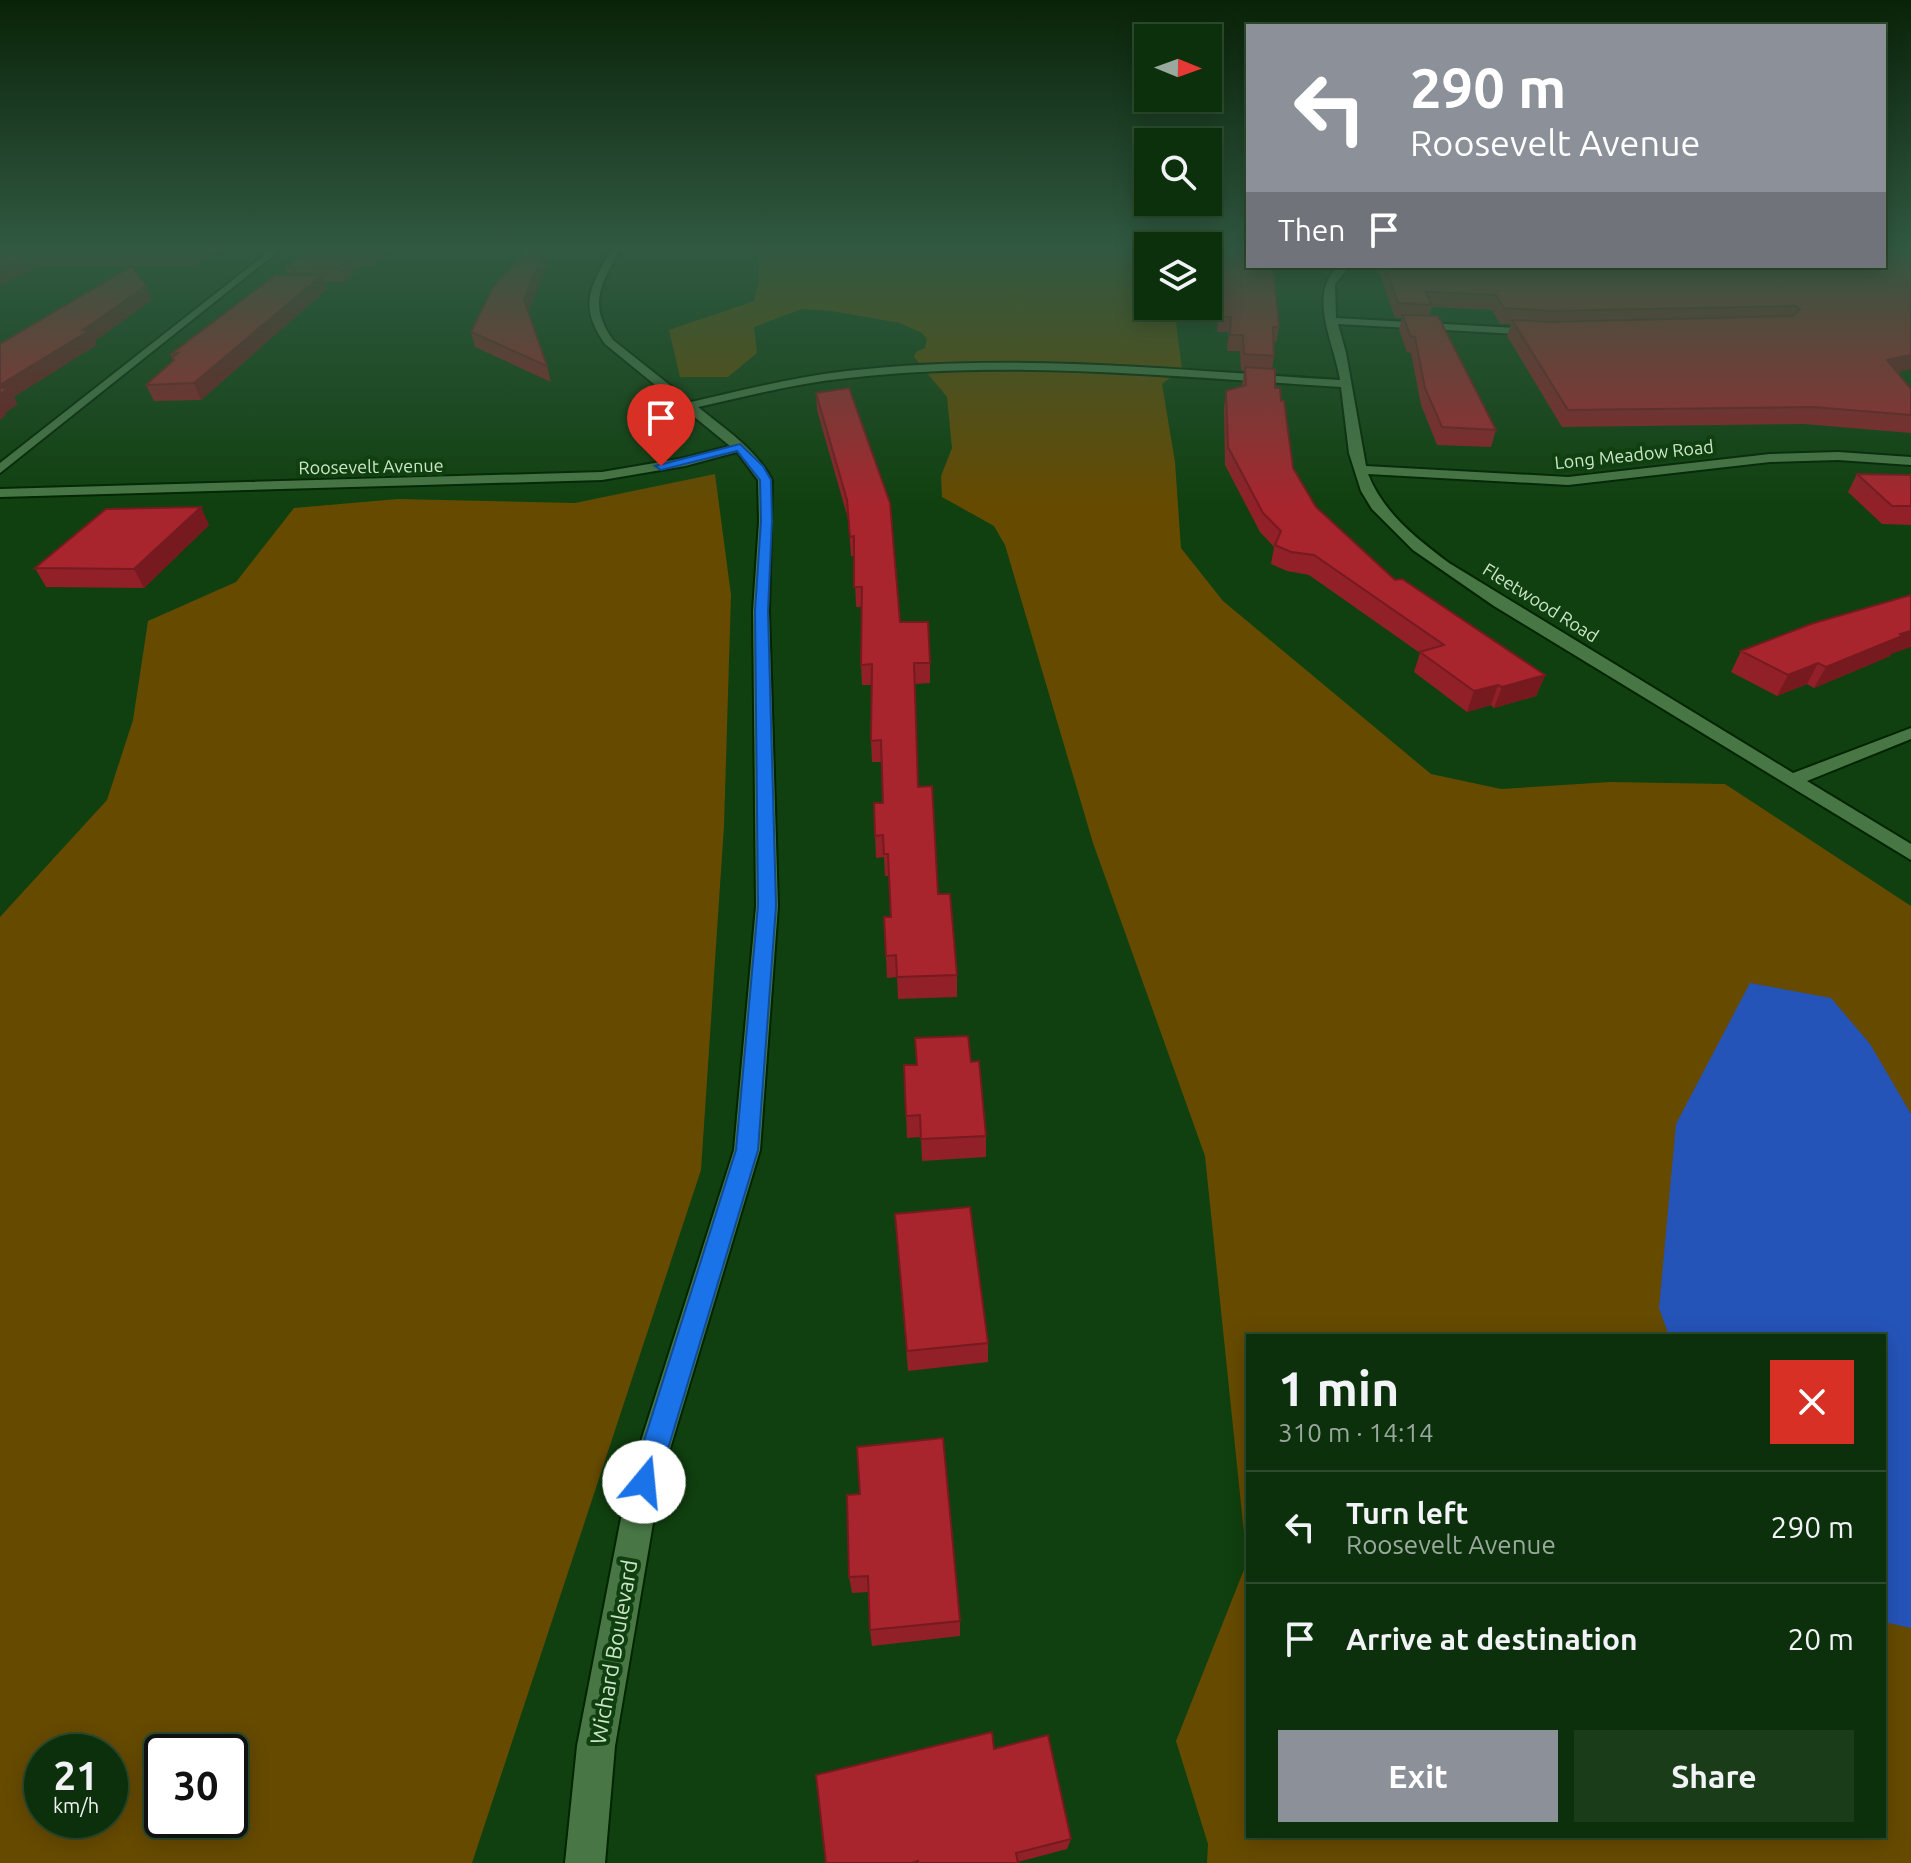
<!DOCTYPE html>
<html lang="en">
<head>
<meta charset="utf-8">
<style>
  :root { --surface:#0c300b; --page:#1a3c19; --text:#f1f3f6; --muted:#9aa99d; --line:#2c4b2c; --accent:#8c9099 }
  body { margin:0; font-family:Ubuntu,sans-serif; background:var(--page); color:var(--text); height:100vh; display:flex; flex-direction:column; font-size:30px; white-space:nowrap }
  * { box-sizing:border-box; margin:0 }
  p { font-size:26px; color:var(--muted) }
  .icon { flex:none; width:44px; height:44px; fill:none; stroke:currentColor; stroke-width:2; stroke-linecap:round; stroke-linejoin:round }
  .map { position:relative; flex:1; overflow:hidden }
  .panel { position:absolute; left:1246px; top:1334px; width:640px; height:504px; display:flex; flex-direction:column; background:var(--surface); border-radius:0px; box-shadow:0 4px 20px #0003,0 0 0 2px var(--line) }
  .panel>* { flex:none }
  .top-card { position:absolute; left:1246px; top:24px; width:640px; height:244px; border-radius:0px; box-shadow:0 4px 20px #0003,0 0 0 2px var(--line); background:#8c9099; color:#fff; overflow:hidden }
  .needle { width:52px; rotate:91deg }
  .fabs { position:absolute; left:1134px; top:24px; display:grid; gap:16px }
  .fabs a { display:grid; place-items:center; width:88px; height:88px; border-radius:0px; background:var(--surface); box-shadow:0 4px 20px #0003,0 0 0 2px var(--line); font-size:40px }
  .speed { position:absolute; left:24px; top:1734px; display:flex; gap:16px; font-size:40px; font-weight:700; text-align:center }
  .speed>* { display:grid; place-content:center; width:104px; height:104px; border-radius:50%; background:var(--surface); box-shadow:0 4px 20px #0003,0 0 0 2px var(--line); line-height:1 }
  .speed small { font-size:20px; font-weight:400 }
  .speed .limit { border:4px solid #111; border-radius:12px; background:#fff; color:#111 }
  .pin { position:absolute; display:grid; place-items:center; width:68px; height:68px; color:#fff; margin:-82px -34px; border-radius:50% 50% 50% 0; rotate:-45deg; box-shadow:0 0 8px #0007 }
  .pin .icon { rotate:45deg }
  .me { position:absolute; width:88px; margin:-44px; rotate:17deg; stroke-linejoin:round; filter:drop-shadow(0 0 6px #0008) }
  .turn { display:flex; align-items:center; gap:28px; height:168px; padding:0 32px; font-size:36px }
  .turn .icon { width:104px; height:104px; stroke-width:2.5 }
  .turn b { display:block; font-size:56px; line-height:68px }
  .then { display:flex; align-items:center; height:76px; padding:0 32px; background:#0003; gap:16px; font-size:30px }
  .round { display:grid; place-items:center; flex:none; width:84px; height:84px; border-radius:0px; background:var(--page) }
  .overview { display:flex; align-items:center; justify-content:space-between; height:136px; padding:0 32px }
  h1 { font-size:48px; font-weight:600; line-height:60px }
  .button { display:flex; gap:16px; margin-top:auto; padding:16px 32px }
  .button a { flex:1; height:92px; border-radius:0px; background:var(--accent); color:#fff; font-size:32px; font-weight:600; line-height:92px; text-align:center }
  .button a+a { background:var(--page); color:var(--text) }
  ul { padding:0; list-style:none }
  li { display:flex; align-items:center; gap:24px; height:112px; padding:0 32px; border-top:2px solid var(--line) }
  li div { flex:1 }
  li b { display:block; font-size:30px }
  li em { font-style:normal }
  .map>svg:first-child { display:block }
</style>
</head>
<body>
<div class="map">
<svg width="1911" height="1863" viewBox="0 0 1911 1863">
  <rect width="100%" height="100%" fill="#10400f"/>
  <!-- green -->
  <path fill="#664a00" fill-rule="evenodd" d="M 759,246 L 1217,246 L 1208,252 L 1208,246 L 1148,246 L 1148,306 L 1174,306 L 1182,369 L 1162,384 L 1175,462 L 1181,548 L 1223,601 L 1431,774 L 1501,789 L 1610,782 L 1725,784 L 1911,906 L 1911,1863 L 1207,1863 L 1208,1844 L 1176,1741 L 1247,1562 L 1205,1156 L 1093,843 L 1005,545 L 994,526 L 942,497 L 941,476 L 952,448 L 947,397 L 914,357 L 916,352 L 925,348 L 927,339 L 922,333 L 900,323 L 831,311 L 802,309 L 754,327 L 757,353 L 728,377 L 680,377 L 669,330 L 754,301 L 759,280 ZM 1248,1336 L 1884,1336 L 1884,1836 L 1248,1836 Z
    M 715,474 L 731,595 L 724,826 L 701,1170 L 472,1863 L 0,1863 L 0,917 L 107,800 L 133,720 L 148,621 L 236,582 L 294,508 L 398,499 L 575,503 ZM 110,1752 L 110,1820 L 42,1820 L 42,1752 ZM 230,1752 L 230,1820 L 162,1820 L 162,1752 Z"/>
  <!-- water -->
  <path fill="#2554b8" d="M 1750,983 L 1831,998 L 1870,1044 L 1911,1114 L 1911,1628 L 1884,1622 L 1884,1336 L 1669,1336 L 1659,1308 L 1676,1124 Z"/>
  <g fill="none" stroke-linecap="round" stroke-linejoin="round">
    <defs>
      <path id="minor" d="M 276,246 L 285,246 L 0,473 L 0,463 Z
        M 614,246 L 622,246 C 603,281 586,303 613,340 L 691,402 C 743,390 794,377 847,371 C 1010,352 1176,370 1340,380 C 1335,344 1306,294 1339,266 L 1350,266 L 1335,284 L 1336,318 L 1536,329 L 1541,332 L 1536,335 L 1338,324 L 1346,353 L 1366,466 L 1568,477 L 1770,454 L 1838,452 L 1911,457 L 1911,465 L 1838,460 L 1770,462 L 1568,485 L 1368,474 C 1384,514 1416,538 1449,563 L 1793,773 L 1911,728 L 1911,739 L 1807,781 L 1911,844 L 1911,860 L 1494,606 L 1413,550 L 1372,509 L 1361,491 L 1349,453 L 1341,387 C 1177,377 1011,359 848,378 C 797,383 748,396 698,407 C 725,429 756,449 772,480 L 769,611 L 778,906 L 760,1150 L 660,1482 L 615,1746 L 605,1863 L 565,1863 L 577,1746 L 628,1482 L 734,1150 L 756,906 L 753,611 L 759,521 L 758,480 L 737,452 L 685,466 L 602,480 L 0,497 L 0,489 L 602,472 L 684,458 L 730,446 L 605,344 C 577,304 591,285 614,246 Z"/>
    </defs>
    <!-- minor casing -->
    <use href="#minor" stroke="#012401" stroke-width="4"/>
    <!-- minor -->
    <use href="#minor" fill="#487745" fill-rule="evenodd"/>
  </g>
  <!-- wall -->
  <path fill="#912028" d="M 0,246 L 225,246 L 194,266 L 39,266 L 0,285 Z
    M 312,246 L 389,246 L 373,266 L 361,266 L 345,282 L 324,282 L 327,289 L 201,400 L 154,401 L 146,385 L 173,361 L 171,354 L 288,275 L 286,268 Z
    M 531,246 L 554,246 L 528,312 L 547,366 L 551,382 L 475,347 L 471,332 Z
    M 1224,246 L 1248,246 L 1248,266 L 1282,266 L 1274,274 L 1279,327 L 1276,343 L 1274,343 L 1274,356 L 1272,369 L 1293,468 L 1316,507 L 1395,580 L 1545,675 L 1536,696 L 1494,708 L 1491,705 L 1467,712 L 1414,672 L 1420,653 L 1309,575 L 1287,571 L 1271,564 L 1274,547 L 1260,532 L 1225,465 L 1224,408 L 1226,391 L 1242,386 L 1244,371 L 1241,370 L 1240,351 L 1227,351 L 1229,332 L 1217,332 Z
    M 1884,246 L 1911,246 L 1911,369 L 1898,372 L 1911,415 L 1911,433 L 1804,424 L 1562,427 L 1507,336 L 1511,324 L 1500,324 L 1492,310 L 1432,307 L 1429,316 L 1496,430 L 1491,447 L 1437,445 L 1421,405 L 1411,353 L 1407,352 L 1399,330 L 1402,318 L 1395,318 L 1377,266 L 1884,266 Z
    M 816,393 L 900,622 L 930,663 L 930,683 L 915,684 L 918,787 L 938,894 L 957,975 L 957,997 L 898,999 L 897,977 L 887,978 L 884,917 L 891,917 L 889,876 L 885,876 L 884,857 L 876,858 L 875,836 L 883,803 L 882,762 L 872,762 L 871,741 L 872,685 L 862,685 L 861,665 L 862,607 L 856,607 L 854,556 L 851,556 L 848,519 L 817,410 Z
    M 1857,474 L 1911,475 L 1911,525 L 1882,524 L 1848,492 Z
    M 209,525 L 144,588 L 46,587 L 35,568 Z
    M 1741,651 L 1891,654 L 1890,656 L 1814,688 L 1807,684 L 1777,696 L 1731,672 Z
    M 971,1062 L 986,1136 L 986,1157 L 922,1161 L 921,1137 L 907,1138 L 904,1065 Z
    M 895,1214 L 988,1343 L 988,1362 L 908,1371 Z
    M 847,1495 L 960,1621 L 960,1636 L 872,1646 L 870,1630 L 868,1592 L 852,1593 L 849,1577 Z
    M 994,1749 L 1071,1839 L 1067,1849 L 1018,1862 Z"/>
  <!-- shaded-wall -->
  <path fill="#761a20" d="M 198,246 L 225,246 L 194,266 L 188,252 Z
    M 374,246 L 389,246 L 373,266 L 369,252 Z
    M 546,246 L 554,246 L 527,315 L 524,300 Z
    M 32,252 L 39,266 L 0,285 L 0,267 Z
    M 357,252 L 361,266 L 345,282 L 340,267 Z
    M 1273,266 L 1282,266 L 1271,277 Z
    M 322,275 L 327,289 L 201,400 L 194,383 Z
    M 146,286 L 152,300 L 95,341 L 97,345 L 14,397 L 18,404 L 5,413 L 6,415 L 0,420 L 0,385 Z
    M 1911,355 L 1911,369 L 1879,376 L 1887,360 Z
    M 201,507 L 209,525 L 144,588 L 134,569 Z
    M 1911,631 L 1911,647 L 1891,654 L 1890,656 L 1814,688 L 1826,667 L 1900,634 Z
    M 1818,663 L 1807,684 L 1777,696 L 1788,675 Z
    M 1545,675 L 1536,696 L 1494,708 L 1502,687 Z
    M 1498,685 L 1491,705 L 1467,712 L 1474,691 Z"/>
  <!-- building -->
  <path fill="#a9252e" stroke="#761a20" stroke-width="2" d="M 0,246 L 198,246 L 188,252 L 32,252 L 0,267 Z
    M 312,246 L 374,246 L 369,252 L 357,252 L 340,267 L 286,268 Z
    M 531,246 L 546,246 L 524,300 L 547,366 L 471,332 L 493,287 Z
    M 1225,246 L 1248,246 L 1248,266 L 1273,266 L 1279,327 L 1273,327 L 1274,356 L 1244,354 L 1243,335 L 1230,335 L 1231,317 L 1219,316 Z
    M 1884,246 L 1911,247 L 1911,355 L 1887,360 L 1911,389 L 1911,415 L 1812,407 L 1568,410 L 1512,320 L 1551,322 L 1792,316 L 1800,309 L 1796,306 L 1551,311 L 1504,308 L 1496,295 L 1426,292 L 1432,305 L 1398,303 L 1385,266 L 1884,266 Z
    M 132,266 L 146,286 L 83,330 L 90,330 L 0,385 L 0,344 Z
    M 275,275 L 322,275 L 194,383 L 146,385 L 174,360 L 172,358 L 178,353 L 171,354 Z
    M 1403,315 L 1438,316 L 1496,430 L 1442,427 L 1425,388 L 1415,337 L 1410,336 Z
    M 1245,367 L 1275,369 L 1275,388 L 1280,388 L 1281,401 L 1284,401 L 1293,468 L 1316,507 L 1395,580 L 1402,579 L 1545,675 L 1502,687 L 1498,685 L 1474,691 L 1420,652 L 1444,645 L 1314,555 L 1291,552 L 1275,545 L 1281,531 L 1263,513 L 1228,447 L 1226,391 L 1246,385 Z
    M 0,388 L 9,388 L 0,394 Z
    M 849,388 L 890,503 L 900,622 L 928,622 L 930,663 L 914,663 L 918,787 L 932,786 L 938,894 L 950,894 L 957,975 L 897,977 L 896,955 L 886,956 L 884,917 L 891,917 L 888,854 L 884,854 L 883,835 L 875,836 L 874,803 L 883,803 L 881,740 L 871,741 L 872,664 L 861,665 L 862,587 L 854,587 L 854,536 L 850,537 L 847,500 L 816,393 Z
    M 1857,474 L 1911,475 L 1911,506 L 1892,506 Z
    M 201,507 L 134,569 L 35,568 L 106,509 Z
    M 1911,595 L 1911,631 L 1900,634 L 1902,636 L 1826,667 L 1818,663 L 1788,675 L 1741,651 L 1811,624 Z
    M 968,1036 L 971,1062 L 979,1061 L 986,1136 L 921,1139 L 920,1115 L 906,1116 L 904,1065 L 917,1065 L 915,1038 Z
    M 970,1207 L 988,1343 L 907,1351 L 895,1214 Z
    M 943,1438 L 960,1621 L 870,1630 L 868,1576 L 849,1577 L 847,1495 L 860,1494 L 857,1447 Z
    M 992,1732 L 994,1749 L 1048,1735 L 1071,1839 L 1016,1853 L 1018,1863 L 918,1863 L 918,1861 L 912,1863 L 826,1863 L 816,1775 Z"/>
  <!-- sky -->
  <linearGradient id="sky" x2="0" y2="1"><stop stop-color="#092308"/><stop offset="0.49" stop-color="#315942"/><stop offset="1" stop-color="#315942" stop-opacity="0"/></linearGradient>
  <rect width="1911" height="507" fill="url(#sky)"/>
  <!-- route -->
  <path fill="#1a73e8" stroke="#114b97" stroke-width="2" d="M 740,444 L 763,466 L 771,480 L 772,521 L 768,611 L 776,906 L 758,1150 L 658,1482 L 654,1491 L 644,1495 L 635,1491 L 631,1482 L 736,1150 L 758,906 L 755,611 L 761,521 L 760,480 L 737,451 L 661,470 L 655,466 Z"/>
  <g text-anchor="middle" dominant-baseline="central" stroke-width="8" stroke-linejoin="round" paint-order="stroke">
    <!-- far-street labels -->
    <g font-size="18" fill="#cce6ca" stroke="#10400f">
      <text transform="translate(1634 454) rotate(-6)">Long Meadow Road</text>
      <text transform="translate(371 466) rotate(-1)">Roosevelt Avenue</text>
      <text transform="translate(1541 602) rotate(32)">Fleetwood Road</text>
    </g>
    <!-- street labels -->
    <g font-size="22" fill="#cce6ca" stroke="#10400f">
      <text transform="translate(613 1652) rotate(-80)">Wichard Boulevard</text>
    </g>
  </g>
</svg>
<div class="fabs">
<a><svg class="needle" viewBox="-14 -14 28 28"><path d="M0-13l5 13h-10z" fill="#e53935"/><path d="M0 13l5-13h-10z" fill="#9aa99d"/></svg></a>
<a><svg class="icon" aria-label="search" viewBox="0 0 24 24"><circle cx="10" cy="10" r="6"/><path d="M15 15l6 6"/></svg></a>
<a><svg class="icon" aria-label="layers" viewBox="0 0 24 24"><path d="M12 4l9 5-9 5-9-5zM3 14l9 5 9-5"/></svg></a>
</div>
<div class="speed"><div>21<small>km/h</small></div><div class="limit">30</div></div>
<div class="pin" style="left:661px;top:466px;background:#d93025"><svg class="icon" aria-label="arrive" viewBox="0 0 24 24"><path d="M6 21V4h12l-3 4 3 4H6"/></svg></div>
<svg class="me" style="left:644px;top:1482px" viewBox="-20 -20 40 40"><circle r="19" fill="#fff"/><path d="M0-13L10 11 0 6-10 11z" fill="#1a73e8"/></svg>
<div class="top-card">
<div class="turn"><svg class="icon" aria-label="left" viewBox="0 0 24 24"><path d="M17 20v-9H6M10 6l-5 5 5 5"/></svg><div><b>290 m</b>Roosevelt Avenue</div></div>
<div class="then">Then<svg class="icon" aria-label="arrive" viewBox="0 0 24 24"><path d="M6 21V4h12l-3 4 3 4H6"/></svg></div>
</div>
<section class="panel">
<div class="overview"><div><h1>1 min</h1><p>310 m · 14:14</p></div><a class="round" style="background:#d93025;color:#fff"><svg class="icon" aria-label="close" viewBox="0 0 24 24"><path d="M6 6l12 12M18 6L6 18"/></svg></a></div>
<ul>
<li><svg class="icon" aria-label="left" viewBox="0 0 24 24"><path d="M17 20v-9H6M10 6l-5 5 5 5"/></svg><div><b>Turn left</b><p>Roosevelt Avenue</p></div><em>290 m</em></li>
<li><svg class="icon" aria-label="arrive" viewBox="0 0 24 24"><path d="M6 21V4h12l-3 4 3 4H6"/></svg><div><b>Arrive at destination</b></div><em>20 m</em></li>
</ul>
<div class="button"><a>Exit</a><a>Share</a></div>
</section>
</div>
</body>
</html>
